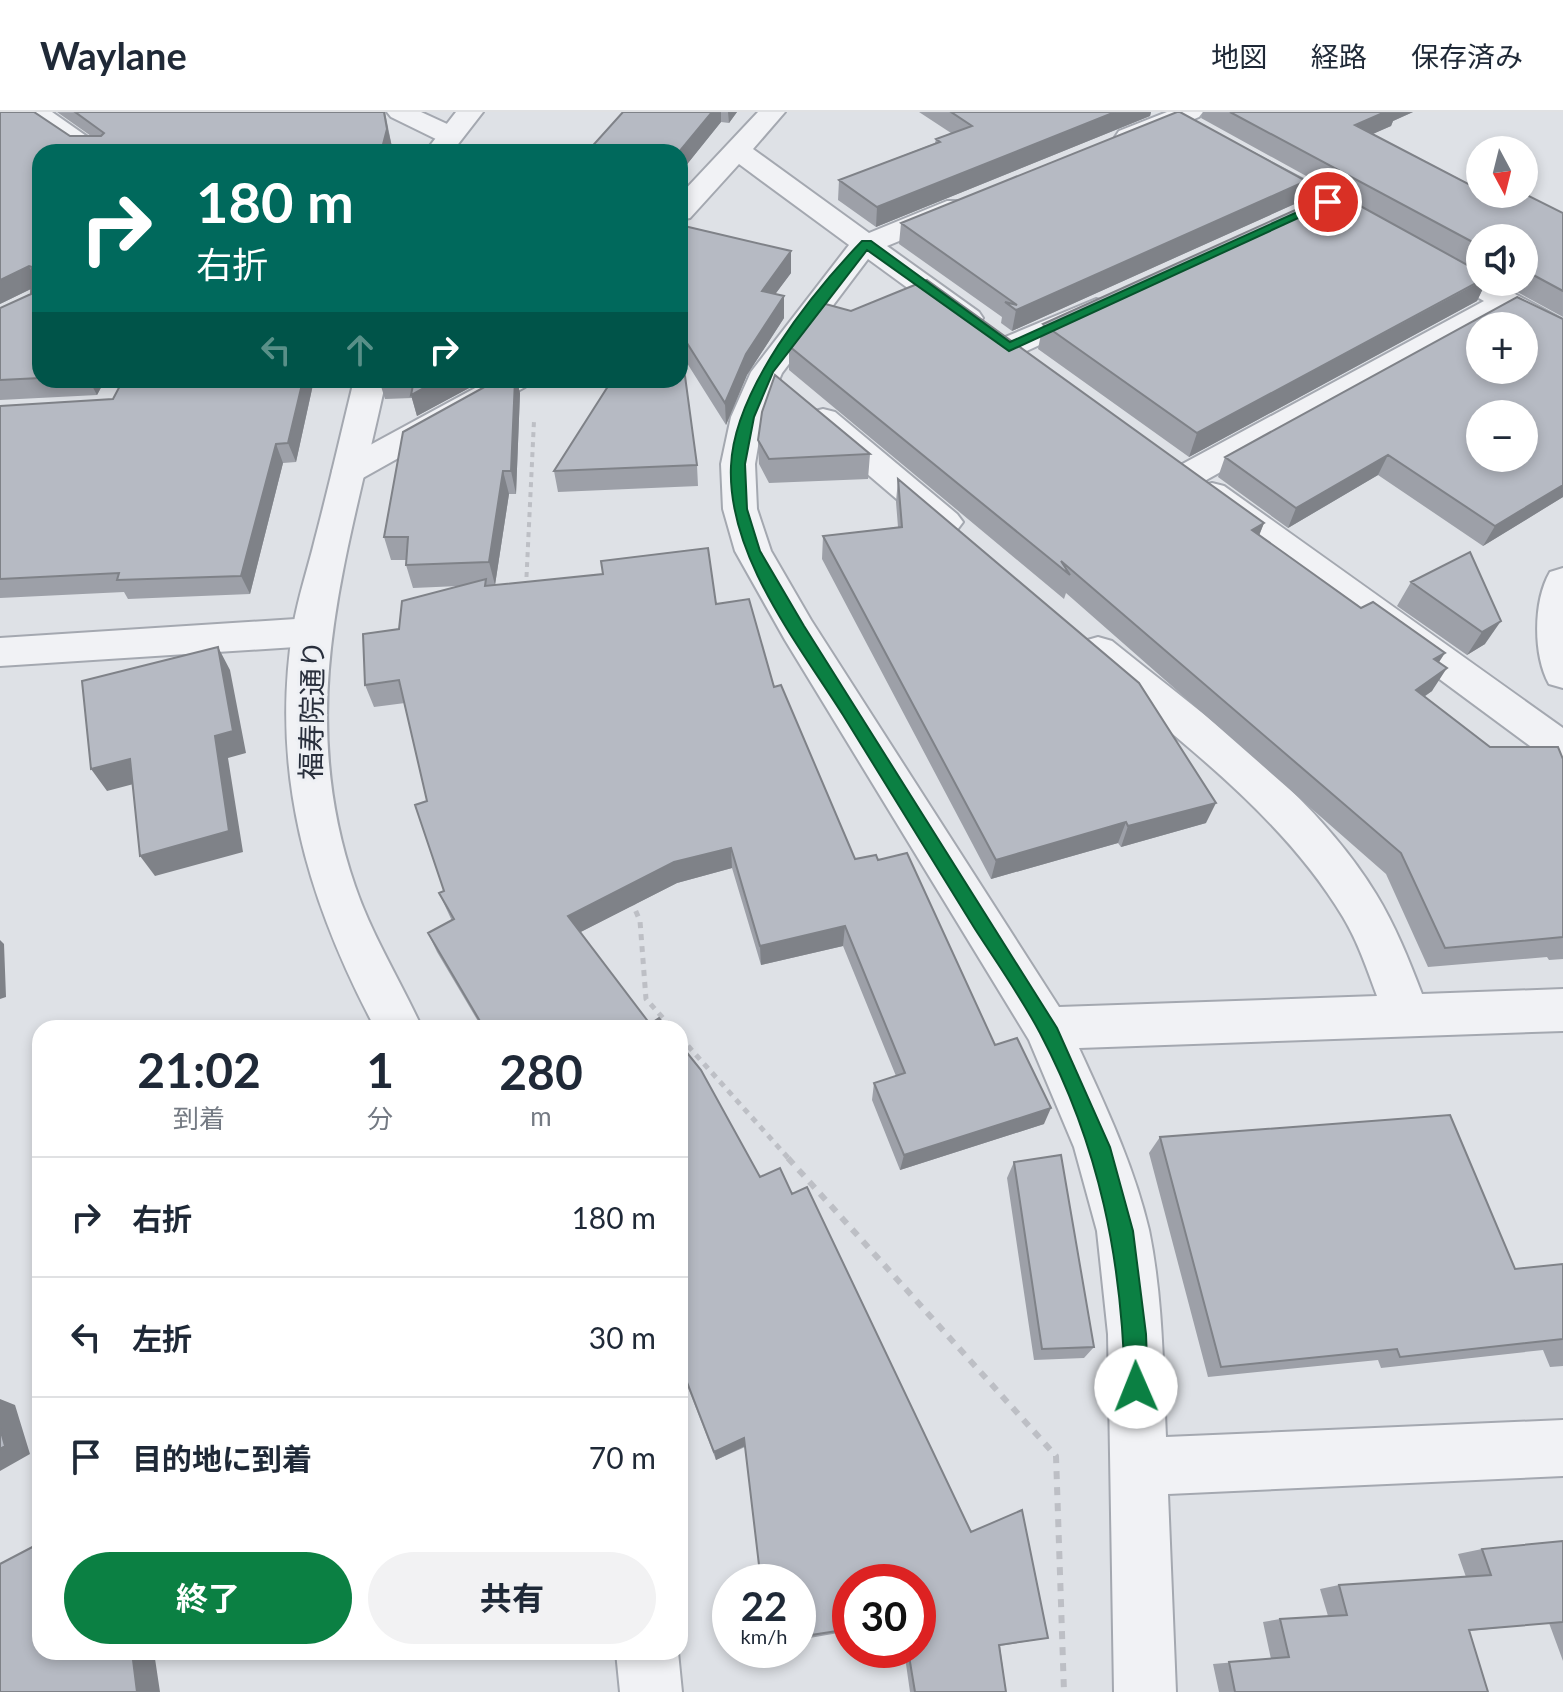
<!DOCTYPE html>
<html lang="ja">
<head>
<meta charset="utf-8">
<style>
  :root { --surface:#fff; --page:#f2f2f3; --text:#1f2937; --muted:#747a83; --line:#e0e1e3; --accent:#0b8043 }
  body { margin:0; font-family:Lato,"Noto Sans JP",sans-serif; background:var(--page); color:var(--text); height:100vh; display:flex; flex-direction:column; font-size:30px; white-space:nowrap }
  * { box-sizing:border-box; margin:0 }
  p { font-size:26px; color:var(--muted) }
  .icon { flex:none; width:44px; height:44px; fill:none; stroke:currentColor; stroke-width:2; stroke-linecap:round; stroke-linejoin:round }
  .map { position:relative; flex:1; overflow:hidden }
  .panel { position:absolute; left:32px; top:908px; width:656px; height:640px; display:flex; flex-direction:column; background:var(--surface); border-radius:24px; box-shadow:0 4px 12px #0003 }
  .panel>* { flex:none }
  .hud { position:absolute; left:32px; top:32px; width:656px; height:244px; border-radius:24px; box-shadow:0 4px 12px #0003; background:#00695c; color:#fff; overflow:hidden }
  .needle { width:52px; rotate:173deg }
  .tools { position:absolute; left:1466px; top:24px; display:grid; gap:16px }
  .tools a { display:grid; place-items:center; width:72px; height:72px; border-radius:50%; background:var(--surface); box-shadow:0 4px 12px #0003; font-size:40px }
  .speed { position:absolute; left:712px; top:1452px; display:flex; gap:16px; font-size:40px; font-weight:700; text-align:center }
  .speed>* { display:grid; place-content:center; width:104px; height:104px; border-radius:50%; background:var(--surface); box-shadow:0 4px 12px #0003; line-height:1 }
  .speed small { font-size:20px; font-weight:400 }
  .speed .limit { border:12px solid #d22; background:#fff; color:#111 }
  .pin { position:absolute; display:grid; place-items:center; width:68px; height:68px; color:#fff; margin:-34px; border:4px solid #fff; border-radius:50%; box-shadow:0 2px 8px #0007 }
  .me { position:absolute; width:88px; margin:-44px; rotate:359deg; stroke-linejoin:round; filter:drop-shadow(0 0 6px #0008) }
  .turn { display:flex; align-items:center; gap:28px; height:168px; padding:0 32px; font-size:36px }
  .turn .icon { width:104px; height:104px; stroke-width:2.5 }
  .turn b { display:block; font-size:56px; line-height:68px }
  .lanes { display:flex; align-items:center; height:76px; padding:0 32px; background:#0003; justify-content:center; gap:40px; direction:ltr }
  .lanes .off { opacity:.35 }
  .eta { display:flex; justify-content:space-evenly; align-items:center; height:136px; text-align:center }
  .eta b { font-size:48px; font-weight:700; line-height:56px }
  .button { display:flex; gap:16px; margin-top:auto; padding:16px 32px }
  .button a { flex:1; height:92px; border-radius:48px; background:var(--accent); color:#fff; font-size:32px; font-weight:700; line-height:92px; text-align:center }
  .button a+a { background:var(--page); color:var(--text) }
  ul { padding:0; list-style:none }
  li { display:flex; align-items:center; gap:24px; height:120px; padding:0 32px; border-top:2px solid var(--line) }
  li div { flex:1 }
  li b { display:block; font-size:30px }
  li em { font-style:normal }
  header { display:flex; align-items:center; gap:48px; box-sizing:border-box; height:112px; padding:0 40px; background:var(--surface); border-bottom:2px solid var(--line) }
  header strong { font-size:38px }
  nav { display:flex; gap:44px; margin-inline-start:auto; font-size:28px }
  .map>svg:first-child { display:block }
</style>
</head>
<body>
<header>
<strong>Waylane</strong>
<nav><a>地図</a><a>経路</a><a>保存済み</a></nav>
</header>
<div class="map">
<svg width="1563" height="1580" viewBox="0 0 1563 1580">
  <rect width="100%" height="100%" fill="#dee1e6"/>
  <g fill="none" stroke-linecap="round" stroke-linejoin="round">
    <defs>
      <path id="minor" d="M 21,0 L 52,0 L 109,40 L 78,40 Z
        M 387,0 L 421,0 L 458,17 L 462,23 L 458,29 L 440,29 L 391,5 Z
        M 758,0 L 785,0 L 753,37 L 869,121 L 947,89 L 967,89 L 971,95 L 967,101 L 887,134 L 979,200 L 983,206 L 979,212 L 957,212 L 868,147 L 782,261 L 763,305 L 755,352 L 757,397 L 771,439 L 811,508 L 1059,895 L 1377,884 C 1367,857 1358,830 1343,805 C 1281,702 1176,626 1084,549 L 1079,539 L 1084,529 L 1098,525 L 1112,529 C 1204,604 1313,679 1376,782 C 1395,813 1409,848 1422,882 L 1563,877 L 1563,919 L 1079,936 C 1106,995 1134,1054 1149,1118 C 1163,1186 1163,1257 1166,1325 L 1563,1308 L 1563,1364 L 1168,1382 L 1176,1580 L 1114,1580 L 1108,1222 L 1097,1119 L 1074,1035 L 1029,928 L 785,528 L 735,439 L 723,397 L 721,352 L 731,305 L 751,260 L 849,133 L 739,52 L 690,106 L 680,108 L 680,83 Z
        M 1167,0 L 1203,0 L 1199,5 L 1137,31 L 1119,31 L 1115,25 L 1119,19 Z
        M 1250,40 L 1382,109 L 1386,115 L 1382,121 L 1362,121 L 1240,54 L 1237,48 L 1240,42 Z
        M 1432,139 L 1480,163 L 1480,170 L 1493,170 L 1563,208 L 1563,230 L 1506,201 L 1199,372 L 1187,375 L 1175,372 L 1170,364 L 1175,356 L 1484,189 L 1422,154 L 1417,148 L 1422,142 Z
        M 1096,187 L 1107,190 L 1111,196 L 1107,202 L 1020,242 L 998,242 L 993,235 L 998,228 Z
        M 490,268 L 530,268 L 525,275 L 361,367 L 349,370 L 337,367 L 332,359 L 337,351 Z
        M 823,297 L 835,300 L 957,402 L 963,410 L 957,418 L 945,422 L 933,418 L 811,314 L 807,307 L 811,300 Z
        M 1212,371 L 1224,374 L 1563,616 L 1563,653 L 1549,648 L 1200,390 L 1195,382 L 1200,374 Z
        M 311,506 L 324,510 L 330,520 L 324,530 L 311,534 L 0,554 L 0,526 Z"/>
      <path id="tertiary" d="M 456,0 L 483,0 L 452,40 L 425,40 Z
        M 354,268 L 386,268 C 348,444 293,594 355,774 C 372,824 400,868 422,916 L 375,916 C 307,787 270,662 293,515 C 298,485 308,456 315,427 C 329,374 341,321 354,268 Z
        M 1563,456 L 1563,576 L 1549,572 C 1533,543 1533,489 1550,460 Z
        M 616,1540 L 678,1540 L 682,1580 L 620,1580 Z"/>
    </defs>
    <!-- minor casing -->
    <use href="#minor" stroke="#a4a8b0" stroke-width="4"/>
    <!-- tertiary casing -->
    <use href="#tertiary" stroke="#a4a8b0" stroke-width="4"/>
    <!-- path-far2 -->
    <path stroke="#bdbfc5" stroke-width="4" stroke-dasharray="5 5" stroke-linecap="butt" d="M 526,475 L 534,309"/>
    <!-- path-far1 -->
    <path stroke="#bdbfc5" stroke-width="5" stroke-dasharray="6 6" stroke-linecap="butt" d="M 631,788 L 640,809 L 646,887 L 672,916
      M 680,925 L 790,1048"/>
    <!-- path -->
    <path stroke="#bdbfc5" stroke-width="6" stroke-dasharray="8 8" stroke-linecap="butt" d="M 788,1046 L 1056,1344 L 1064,1580"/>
    <!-- minor -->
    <use href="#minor" fill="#f1f2f5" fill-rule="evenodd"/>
    <!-- tertiary -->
    <use href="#tertiary" fill="#f1f2f5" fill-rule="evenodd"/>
  </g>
  <!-- wall -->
  <path fill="#9da0a8" d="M 0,0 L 70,24 L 91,24 L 57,0 L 385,0 L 392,35 L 40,40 L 40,268 L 105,268 L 97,283 L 0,288 L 0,196 L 31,182 L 31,177 L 0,192 Z
    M 623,0 L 737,0 L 729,11 L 721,10 L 680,61 L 680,40 Z
    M 919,0 L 1151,0 L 1150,4 L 876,115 L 838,88 L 839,68 L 935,31 L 936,27 L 951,21 Z
    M 1203,0 L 1413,0 L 1393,9 L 1391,14 L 1372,22 L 1506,91 L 1563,101 L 1563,205 L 1499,170 L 1524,170 L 1524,126 L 1480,126 L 1480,160 L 1201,6 Z
    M 1306,69 L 1299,90 L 1012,219 L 1001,211 L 1002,205 L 899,132 L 901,111 Z
    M 680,113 L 791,161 L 775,182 L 784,184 L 784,206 L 747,263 L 726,313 L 680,240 Z
    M 1480,170 L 1486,170 L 1477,189 L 1189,345 L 1038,237 L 1043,212 Z
    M 1563,207 L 1563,385 L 1483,434 L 1378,363 L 1288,416 L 1218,365 L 1225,345 Z
    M 789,234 L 1264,411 L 1259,424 L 1439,550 L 1432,579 L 1424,585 L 1490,635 L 1563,647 L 1563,847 L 1549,848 L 1547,845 L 1428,855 L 1386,762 L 1066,481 L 1064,487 L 789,258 Z
    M 314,268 L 296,350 L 283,351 L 250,482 L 128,487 L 124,480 L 0,486 L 0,294 L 113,287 Z
    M 379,268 L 484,268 L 417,304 L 412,286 L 385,287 Z
    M 520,281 L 516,382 L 509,382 L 495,473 L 488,474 L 716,492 L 774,575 L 855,747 L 878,748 L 995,933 L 1044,1012 L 900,1058 L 872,988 L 874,971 L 896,964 L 843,834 L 761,853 L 732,756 L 677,771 L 580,820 L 650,912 L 667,916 L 482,916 L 437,840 L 428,821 L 452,809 L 439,781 L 444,779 L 427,689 L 405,591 L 374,595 L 365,573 L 399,517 L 459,474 L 413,476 L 406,453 L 406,448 L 391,448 L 384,425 Z
    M 758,328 L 870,342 L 868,367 L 769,371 L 759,352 Z
    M 697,353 L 698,374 L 558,380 L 554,359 Z
    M 898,367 L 1206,711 L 1121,735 L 1118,731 L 991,767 L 822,447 L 823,424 L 898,415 L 896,390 Z
    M 1470,440 L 1485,532 L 1467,543 L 1397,494 L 1411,470 Z
    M 680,932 L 760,1065 L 792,1082 L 971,1420 L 1048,1526 L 1000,1534 L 1006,1580 L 910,1580 L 904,1538 L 918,1538 L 918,1470 L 850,1470 L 850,1519 L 798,1528 L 798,1470 L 745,1335 L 716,1348 L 680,1255 Z
    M 1160,1025 L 1515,1157 L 1563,1152 L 1563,1254 L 1550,1255 L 1543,1238 L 1381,1256 L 1378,1248 L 1208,1265 L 1149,1041 Z
    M 1014,1050 L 1094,1235 L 1084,1246 L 1034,1248 L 1007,1066 Z
    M 1563,1429 L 1563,1549 L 1549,1511 L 1469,1519 L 1488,1580 L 1219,1580 L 1213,1552 L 1271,1547 L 1263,1510 L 1280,1507 L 1328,1504 L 1320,1477 L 1339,1473 L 1466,1465 L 1458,1442 L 1482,1437 Z"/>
  <!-- shaded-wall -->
  <path fill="#7f8288" d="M 384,0 L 392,35 L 391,40 L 381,40 Z
    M 712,0 L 721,0 L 721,10 L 680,61 L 680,40 L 679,40 Z
    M 728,0 L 737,0 L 729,11 Z
    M 1115,0 L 1151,0 L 1150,4 L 876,115 L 877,95 Z
    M 1385,0 L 1413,0 L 1393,9 L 1391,14 L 1348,33 L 1355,13 Z
    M 1306,69 L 1299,90 L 1012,219 L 1016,198 Z
    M 791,139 L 791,161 L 762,200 L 762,179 Z
    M 29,154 L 39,173 L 0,192 L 0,168 Z
    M 1480,170 L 1486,170 L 1477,189 L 1189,345 L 1197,321 Z
    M 784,184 L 784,206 L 747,263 L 726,313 L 725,291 L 746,242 Z
    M 89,268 L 105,268 L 97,283 Z
    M 303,268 L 314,268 L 296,350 L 288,331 Z
    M 438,268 L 484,268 L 417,304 L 411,283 Z
    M 515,268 L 517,268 L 520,281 L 516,382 L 511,359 Z
    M 276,332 L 283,351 L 250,482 L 241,464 Z
    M 1388,343 L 1378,363 L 1288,416 L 1296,396 Z
    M 503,359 L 509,382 L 495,473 L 489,450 Z
    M 1563,373 L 1563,385 L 1483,434 L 1495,414 Z
    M 1264,411 L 1254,435 L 1252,418 Z
    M 1501,509 L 1485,532 L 1467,543 L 1482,520 Z
    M 218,535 L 230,558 L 246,641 L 228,646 L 243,740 L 155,764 L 140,744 L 215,624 Z
    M 1445,541 L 1430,564 L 1434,547 Z
    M 1447,556 L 1432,579 L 1401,600 L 1416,578 Z
    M 130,647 L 145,669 L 107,679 L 91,657 Z
    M 1216,691 L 1206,711 L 1121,735 L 1128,714 Z
    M 1126,710 L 1118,731 L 991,767 L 996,748 Z
    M 731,736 L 732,756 L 677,771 L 573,824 L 568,804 L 674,750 Z
    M 845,814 L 843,834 L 761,853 L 760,834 Z
    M 0,828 L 4,832 L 6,885 L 0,887 Z
    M 1051,996 L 1044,1012 L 900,1058 L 904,1043 Z
    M 0,1287 L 15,1293 L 30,1342 L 0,1359 Z
    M 744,1326 L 745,1334 L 716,1348 L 714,1340 Z
    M 132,1540 L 154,1540 L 160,1580 L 137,1580 Z"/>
  <!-- building -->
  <path fill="#b6bac3" stroke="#7f8288" stroke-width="2" fill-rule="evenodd" d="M 0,0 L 34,0 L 70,24 L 101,24 L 104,21 L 75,0 L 384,0 L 387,17 L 381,40 L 40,40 L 40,266 L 0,268 L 0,196 L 31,182 L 32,155 L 29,154 L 0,168 Z
    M 623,0 L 712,0 L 679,40 L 587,40 Z
    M 951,0 L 1115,0 L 877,95 L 839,68 L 940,30 L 936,27 L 972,14 Z
    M 1177,0 L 1180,0 L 1306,69 L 1016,198 L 1005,190 L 1017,193 L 901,111 Z
    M 1230,0 L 1385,0 L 1355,13 L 1480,78 L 1480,82 L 1488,82 L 1506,91 L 1525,82 L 1563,101 L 1563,179 L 1524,158 L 1524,126 L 1480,126 L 1480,134 Z
    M 1335,80 L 1480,160 L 1480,169 L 1197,321 L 1043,212 Z
    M 680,113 L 791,139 L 762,179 L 784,184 L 746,242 L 725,291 L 680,220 Z
    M 927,168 L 1264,411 L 1252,418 L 1361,496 L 1373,490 L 1445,541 L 1434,547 L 1447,556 L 1416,578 L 1490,635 L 1558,635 L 1563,647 L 1563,825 L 1445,836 L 1401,741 L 1061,449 L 1070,463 L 789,234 L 818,190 L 851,199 Z
    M 1517,185 L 1563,207 L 1563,373 L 1495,414 L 1388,343 L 1296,396 L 1225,345 ZM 1480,214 L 1524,214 L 1524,258 L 1480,258 ZM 1480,302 L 1524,302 L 1524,346 L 1480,346 Z
    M 680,245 L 685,264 L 697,353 L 554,359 L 612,268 L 680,268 Z
    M 775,263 L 870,342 L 769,347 L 758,328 L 762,300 Z
    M 123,268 L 303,268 L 288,331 L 276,332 L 241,464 L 117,468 L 119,461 L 0,467 L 0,294 L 113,287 Z
    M 414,268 L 438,268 L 411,283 Z
    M 497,268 L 515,268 L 511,359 L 503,359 L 489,450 L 406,453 L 408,425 L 384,425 L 403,320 Z
    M 898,367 L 1139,571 L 1216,691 L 1128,714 L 1126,710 L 996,748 L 823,424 L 902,415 Z
    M 708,436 L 716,492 L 749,487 L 774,575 L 781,573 L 855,747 L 876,743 L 878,748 L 907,741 L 995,933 L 1017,926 L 1051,996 L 904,1043 L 874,971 L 905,961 L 845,814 L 760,834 L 731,736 L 674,750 L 568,804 L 650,912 L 659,906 L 667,916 L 484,916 L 428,821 L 454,807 L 439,781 L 444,779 L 415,693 L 427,689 L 399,568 L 365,573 L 363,522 L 399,517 L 402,489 L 486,467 L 485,474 L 603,462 L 601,449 Z
    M 1470,440 L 1501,509 L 1482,520 L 1411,470 Z
    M 218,535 L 233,619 L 215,624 L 229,719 L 140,744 L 130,647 L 91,657 L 82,569 Z
    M 680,932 L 701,958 L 760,1065 L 780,1056 L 792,1082 L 807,1075 L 971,1420 L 1022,1398 L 1048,1526 L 999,1533 L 1006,1580 L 915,1580 L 908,1538 L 918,1538 L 918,1470 L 850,1470 L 850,1517 L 798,1525 L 798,1470 L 761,1470 L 744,1326 L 714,1340 L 680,1252 Z
    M 1450,1003 L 1515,1157 L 1563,1152 L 1563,1227 L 1400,1245 L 1397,1237 L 1221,1255 L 1160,1025 Z
    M 1061,1043 L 1094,1235 L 1042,1237 L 1014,1050 Z
    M 0,1316 L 5,1334 L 0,1337 Z
    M 1563,1429 L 1563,1510 L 1469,1518 L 1488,1580 L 1235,1580 L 1229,1550 L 1289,1545 L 1280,1507 L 1347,1503 L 1339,1473 L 1491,1463 L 1482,1437 Z
    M 40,1431 L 40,1540 L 132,1540 L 137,1580 L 0,1580 L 0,1452 Z"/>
  <!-- route -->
  <path fill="#0b8043" stroke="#07532c" stroke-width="2" d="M 1324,88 L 1333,90 L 1009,239 L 867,138 L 773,260 L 754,305 L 745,352 L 747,397 L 760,439 L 804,514 L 1057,916 L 1110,1035 L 1133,1119 L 1146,1222 L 1148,1275 L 1144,1283 L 1136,1286 L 1128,1283 L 1125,1275 C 1122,1148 1100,1035 1040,921 C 1021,885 997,851 975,817 C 931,745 887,674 843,603 C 797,530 727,443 731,354 C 734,278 811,182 862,129 L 871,129 L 1010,230 Z"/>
  <g text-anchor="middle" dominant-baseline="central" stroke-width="6" stroke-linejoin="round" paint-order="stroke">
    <!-- street labels -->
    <g font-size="28" fill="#292f3c" stroke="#eef0f4">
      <text transform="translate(311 598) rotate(-89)">福寿院通り</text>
    </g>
  </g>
</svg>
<div class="tools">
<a><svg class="needle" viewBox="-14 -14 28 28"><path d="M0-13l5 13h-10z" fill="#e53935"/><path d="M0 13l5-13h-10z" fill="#747a83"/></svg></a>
<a><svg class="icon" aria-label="sound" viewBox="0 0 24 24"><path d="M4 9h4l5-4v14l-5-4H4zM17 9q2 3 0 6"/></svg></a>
<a>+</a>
<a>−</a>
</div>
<div class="speed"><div>22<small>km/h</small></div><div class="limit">30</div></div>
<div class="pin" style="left:1328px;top:90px;background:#d93025"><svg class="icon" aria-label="arrive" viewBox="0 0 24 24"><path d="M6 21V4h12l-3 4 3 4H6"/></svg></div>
<svg class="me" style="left:1136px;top:1275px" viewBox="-20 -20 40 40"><circle r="19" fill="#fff"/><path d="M0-13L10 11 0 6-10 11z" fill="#0b8043"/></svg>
<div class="hud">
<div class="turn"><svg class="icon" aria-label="right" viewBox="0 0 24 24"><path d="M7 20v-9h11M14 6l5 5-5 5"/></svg><div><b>180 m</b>右折</div></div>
<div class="lanes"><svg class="icon off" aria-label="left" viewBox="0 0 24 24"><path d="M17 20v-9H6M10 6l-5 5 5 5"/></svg><svg class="icon off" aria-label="ahead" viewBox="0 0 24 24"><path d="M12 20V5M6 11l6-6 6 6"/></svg><svg class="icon" aria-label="right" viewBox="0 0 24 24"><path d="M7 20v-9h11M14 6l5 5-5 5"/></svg></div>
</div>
<section class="panel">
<div class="eta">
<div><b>21:02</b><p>到着</p></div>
<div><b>1</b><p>分</p></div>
<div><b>280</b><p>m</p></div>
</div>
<ul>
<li><svg class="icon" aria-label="right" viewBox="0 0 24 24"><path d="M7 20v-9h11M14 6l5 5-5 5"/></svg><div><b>右折</b></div><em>180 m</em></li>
<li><svg class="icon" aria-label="left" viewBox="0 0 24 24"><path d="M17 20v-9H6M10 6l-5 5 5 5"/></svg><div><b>左折</b></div><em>30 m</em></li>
<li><svg class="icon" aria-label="arrive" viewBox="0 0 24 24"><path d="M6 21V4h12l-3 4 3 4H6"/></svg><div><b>目的地に到着</b></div><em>70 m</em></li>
</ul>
<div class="button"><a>終了</a><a>共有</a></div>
</section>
</div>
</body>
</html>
